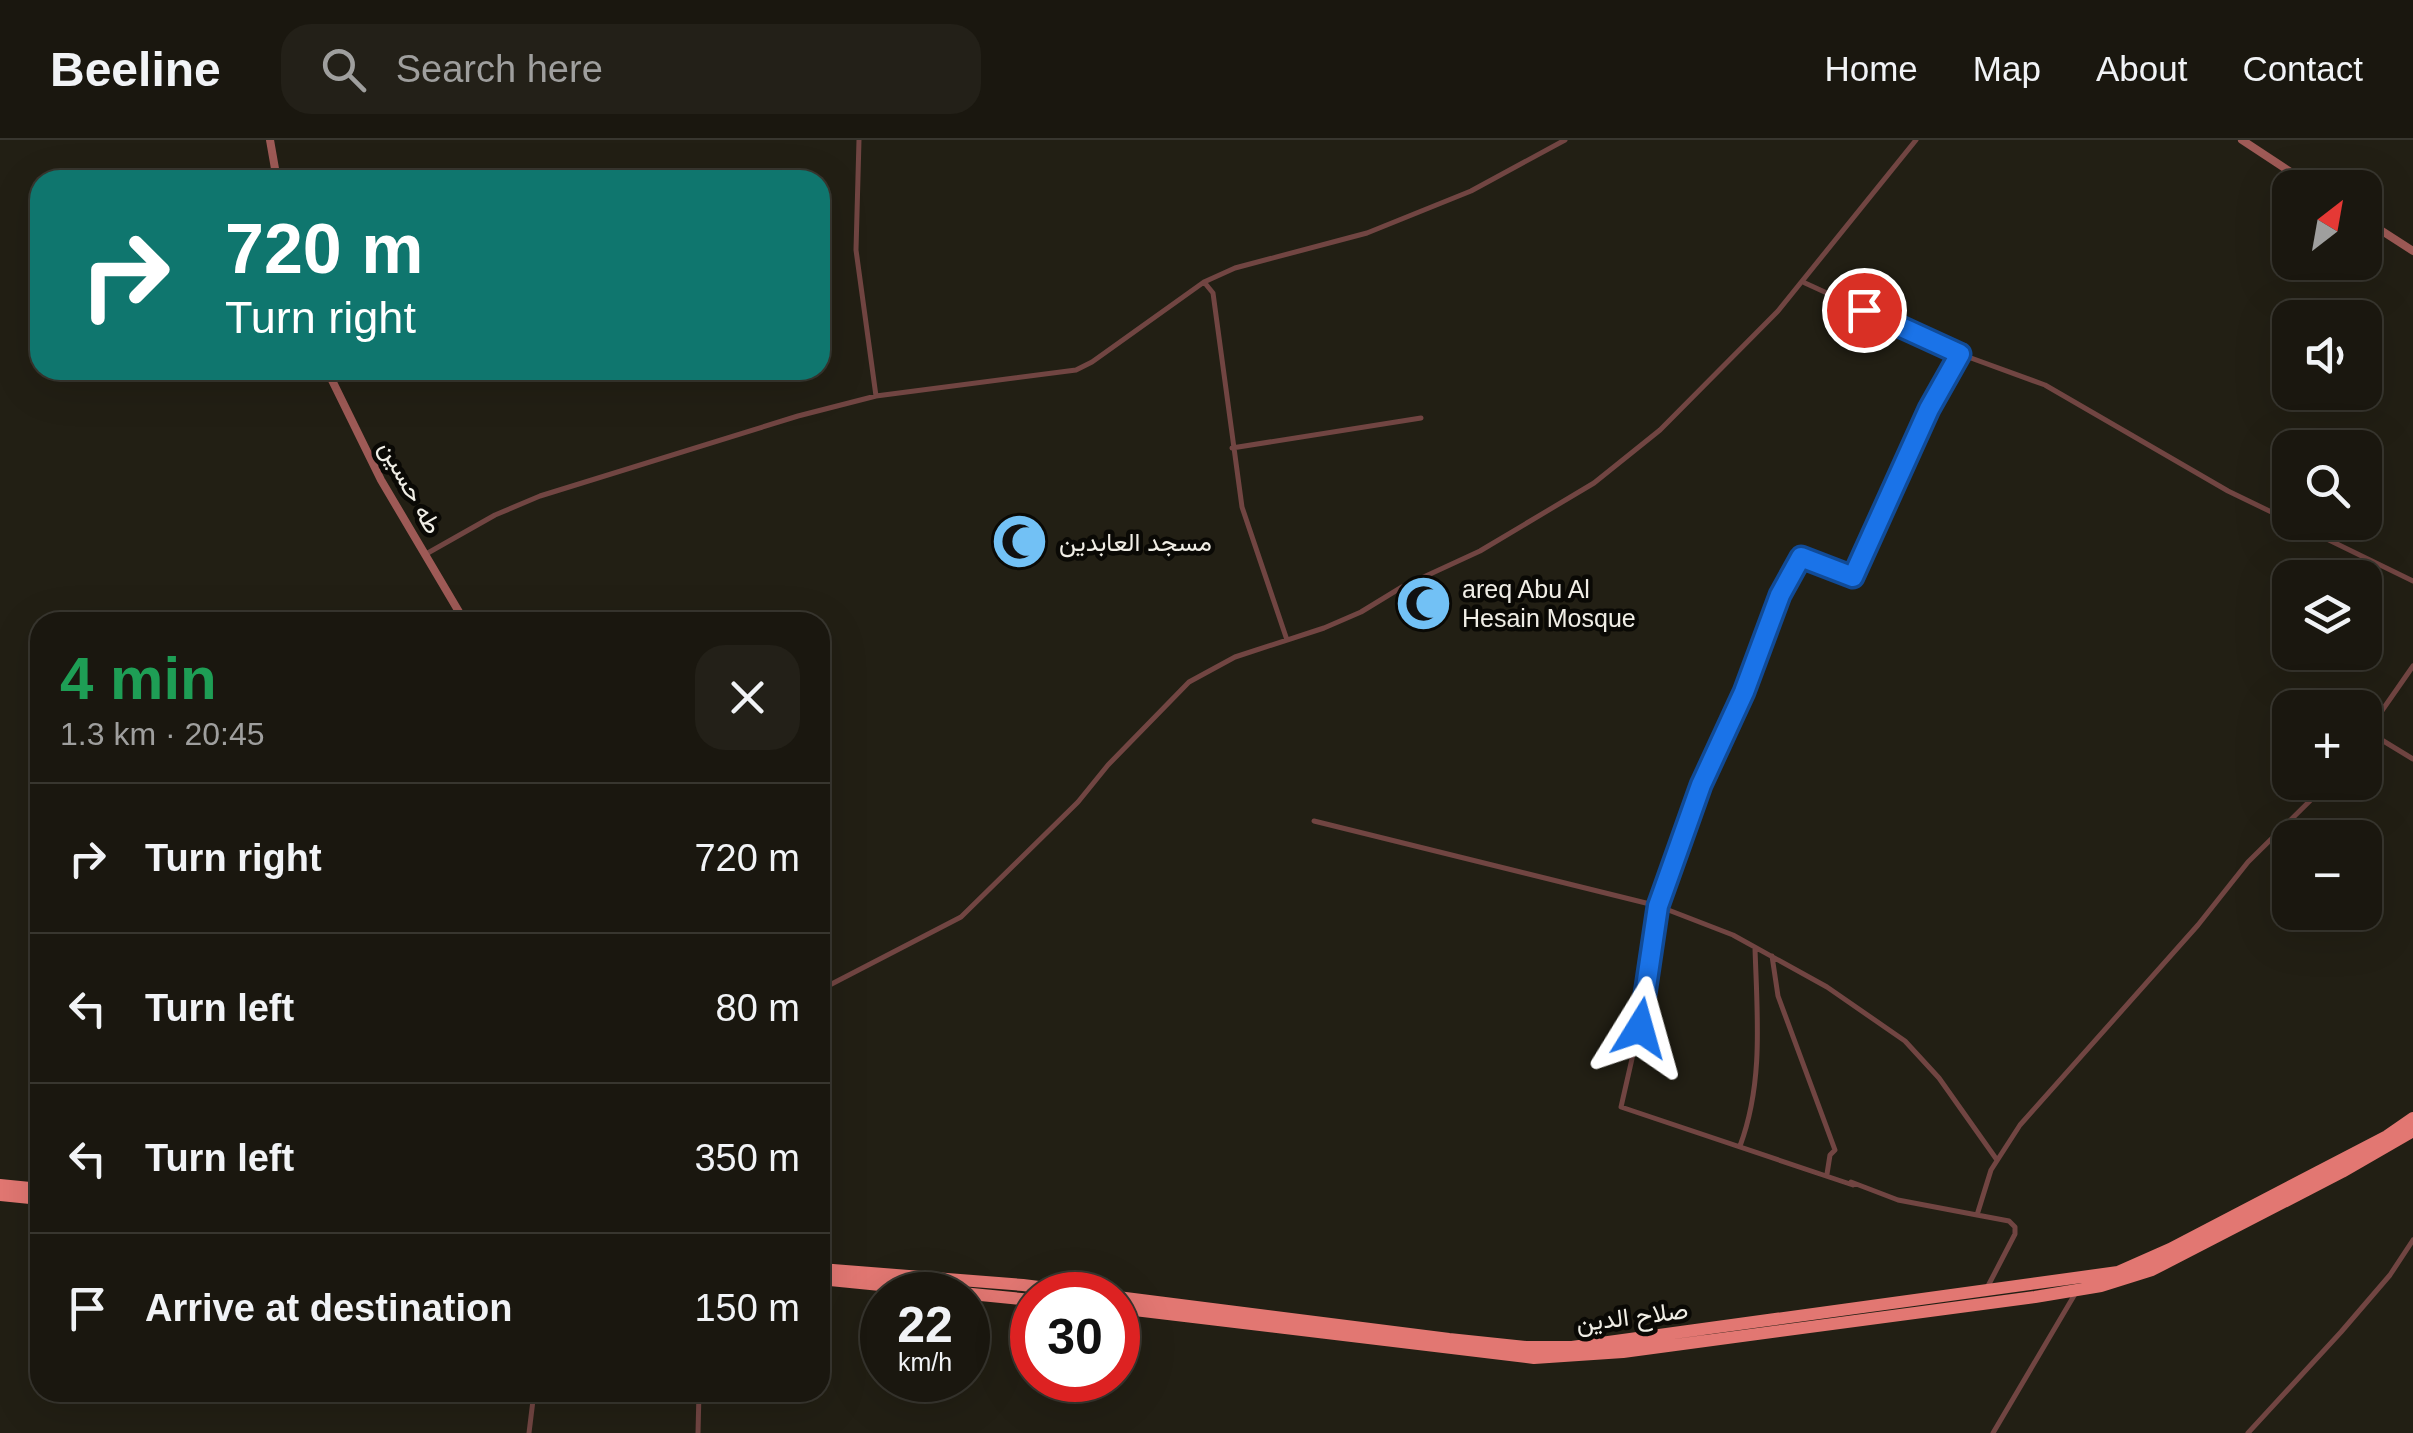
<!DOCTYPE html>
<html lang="en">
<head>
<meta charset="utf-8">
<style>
  :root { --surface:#1a170f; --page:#232018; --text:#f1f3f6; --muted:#9f9f9e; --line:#38362f }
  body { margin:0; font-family:Arial,Vazirmatn,sans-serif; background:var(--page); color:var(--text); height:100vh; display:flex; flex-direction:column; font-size:38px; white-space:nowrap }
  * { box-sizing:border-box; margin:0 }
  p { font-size:32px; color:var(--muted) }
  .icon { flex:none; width:55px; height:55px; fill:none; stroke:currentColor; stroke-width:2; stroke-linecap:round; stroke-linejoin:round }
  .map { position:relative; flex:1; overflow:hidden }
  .details { position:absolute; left:30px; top:472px; width:800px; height:790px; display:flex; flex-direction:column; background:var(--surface); border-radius:30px; box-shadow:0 10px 40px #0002,0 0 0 2px var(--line) }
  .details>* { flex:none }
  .hud { position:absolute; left:30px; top:30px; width:800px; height:210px; border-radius:30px; box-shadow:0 10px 40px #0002,0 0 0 2px var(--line); background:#0f766e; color:#fff; overflow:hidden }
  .needle { width:65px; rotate:31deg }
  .tools { position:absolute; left:2272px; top:30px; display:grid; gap:20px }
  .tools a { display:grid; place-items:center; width:110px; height:110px; border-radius:20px; background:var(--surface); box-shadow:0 10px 40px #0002,0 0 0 2px var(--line); font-size:50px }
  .speed { position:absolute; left:860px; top:1132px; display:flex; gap:20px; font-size:50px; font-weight:700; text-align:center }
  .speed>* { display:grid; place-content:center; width:130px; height:130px; border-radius:50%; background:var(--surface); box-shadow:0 10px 40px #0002,0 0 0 2px var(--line); line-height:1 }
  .speed small { font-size:25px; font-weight:400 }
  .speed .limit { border:15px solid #d22; background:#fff; color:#111 }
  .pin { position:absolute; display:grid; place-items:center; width:85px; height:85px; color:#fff; margin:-42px; border:5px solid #fff; border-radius:50%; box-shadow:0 2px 10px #0007 }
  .me { position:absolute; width:110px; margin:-55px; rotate:8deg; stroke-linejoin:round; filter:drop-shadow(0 0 8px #0008) }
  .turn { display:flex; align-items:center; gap:35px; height:210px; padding:0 30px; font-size:45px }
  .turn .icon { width:130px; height:130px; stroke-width:2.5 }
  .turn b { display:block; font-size:70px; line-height:85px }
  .round { display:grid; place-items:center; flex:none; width:105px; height:105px; border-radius:30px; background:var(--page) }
  .overview { display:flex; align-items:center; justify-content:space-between; height:170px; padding:0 30px }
  h1 { font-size:60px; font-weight:700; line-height:75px; color:#1e9e55 }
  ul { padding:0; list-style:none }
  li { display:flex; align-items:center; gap:30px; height:150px; padding:0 30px; border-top:2px solid var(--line) }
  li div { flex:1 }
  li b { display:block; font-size:38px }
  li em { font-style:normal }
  header { display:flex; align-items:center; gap:60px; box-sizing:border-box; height:140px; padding:0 50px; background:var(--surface); border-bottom:2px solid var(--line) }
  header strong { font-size:48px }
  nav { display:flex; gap:55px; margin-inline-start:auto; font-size:35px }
  .search { width:700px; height:90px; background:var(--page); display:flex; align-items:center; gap:25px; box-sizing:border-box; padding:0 35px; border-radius:30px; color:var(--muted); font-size:38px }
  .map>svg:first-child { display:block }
</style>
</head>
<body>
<header>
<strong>Beeline</strong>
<div class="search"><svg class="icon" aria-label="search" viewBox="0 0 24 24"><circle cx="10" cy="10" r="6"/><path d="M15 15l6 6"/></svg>Search here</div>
<nav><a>Home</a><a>Map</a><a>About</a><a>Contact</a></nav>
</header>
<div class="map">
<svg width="2413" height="1293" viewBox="0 0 2413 1293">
  <rect width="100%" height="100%" fill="#221f14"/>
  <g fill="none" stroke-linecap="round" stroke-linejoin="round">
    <!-- street -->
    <path stroke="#714542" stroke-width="5" d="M 859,0 L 856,110 L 876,256
      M 1204,142 L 1213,153 L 1242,367 L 1287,500
      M 1805,143 L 1960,214 L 2045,245 L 2228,351 L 2290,381
      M 1232,308 L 1421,278
      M 2292,382 L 2413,441
      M 426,414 L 495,375 L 540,356 L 798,276 L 876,256 L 1076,230 L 1092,222 L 1204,142 L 1235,128 L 1367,93 L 1471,51 L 1565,0
      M 2367,591 L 2413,619
      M 2365,595 L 2413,526
      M 1314,681 L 1658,766 L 1733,795 L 1827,847 L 1905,901 L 1939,938 L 1997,1020
      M 1772,816 L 1778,856 L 1835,1010 L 1830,1015 L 1827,1034
      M 820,850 L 961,777 L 1078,662 L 1108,625 L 1189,542 L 1235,517 L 1324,488 L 1361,472 L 1402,447 L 1480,411 L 1594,343 L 1660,290 L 1778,171 L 1916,0
      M 1740,1006 C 1764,942 1757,874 1755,808
      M 1851,1042 L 1898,1060 L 1977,1075
      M 1853,1045 L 1621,967 L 1639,888 L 1658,766 L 1701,645 L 1744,551 L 1780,455 L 1801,417 L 1853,437 L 1929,269 L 1960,214
      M 1988,1146 L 2015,1094 L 2015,1087 L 2009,1081 L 1977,1075 L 1991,1030 L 2020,985 L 2198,785 L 2248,722 L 2329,642
      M 529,1293 L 534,1252
      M 698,1293 L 699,1252
      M 1993,1293 L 2075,1154
      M 2248,1293 L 2341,1192 L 2390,1135 L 2413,1100"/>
    <!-- secondary -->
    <path stroke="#9e5a56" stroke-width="8" d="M 270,0 L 277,40
      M 2242,0 L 2315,48
      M 2365,80 L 2413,111
      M 327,230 L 381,340 L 465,482"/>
    <!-- highway -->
    <path stroke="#e27772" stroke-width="12" d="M 0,1045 L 40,1049
      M 0,1055 L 40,1059
      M 820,1129 L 1023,1145 L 1449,1199 L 1526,1207 L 1572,1207 L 2118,1132 L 2170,1109 L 2387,996 L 2413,978
      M 820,1139 L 1032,1160
      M 1118,1168 L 1534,1218 L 1623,1212 L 2035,1157 L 2101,1146 L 2152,1130 L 2342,1032 L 2413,991"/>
  </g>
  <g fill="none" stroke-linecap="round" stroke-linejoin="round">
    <defs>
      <path id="route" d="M 1640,888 L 1658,766 L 1701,645 L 1744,552 L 1780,455 L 1801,417 L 1853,437 L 1929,269 L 1960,214 L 1864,170"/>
    </defs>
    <!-- route casing -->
    <use href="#route" stroke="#114b97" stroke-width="25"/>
    <!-- route -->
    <use href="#route" stroke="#1a73e8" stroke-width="18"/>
  </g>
  <!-- icons -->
  <defs>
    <symbol id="mosque-disc" viewBox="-11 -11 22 22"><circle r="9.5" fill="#72c1f5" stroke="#0a0905"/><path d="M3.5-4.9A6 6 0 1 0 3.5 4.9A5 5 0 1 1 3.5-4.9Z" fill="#111"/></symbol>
  </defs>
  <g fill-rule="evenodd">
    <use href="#mosque-disc" x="988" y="370" width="63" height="63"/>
    <use href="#mosque-disc" x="1392" y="432" width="63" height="63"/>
  </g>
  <g text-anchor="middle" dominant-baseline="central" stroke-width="9" stroke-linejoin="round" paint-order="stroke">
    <!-- street labels -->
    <g font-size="25" fill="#f0eee6" stroke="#0a0905">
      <text transform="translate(411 347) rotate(61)">طه حسين</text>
      <text transform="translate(1632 1176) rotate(-7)">صلاح الدين</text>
    </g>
    <!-- poi labels -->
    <g font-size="25" fill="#f0eee6" stroke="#0a0905" text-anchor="start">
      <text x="1059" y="402">مسجد العابدين</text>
      <text x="1462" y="449">areq Abu Al<tspan x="1462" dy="29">Hesain Mosque</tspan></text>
    </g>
  </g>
</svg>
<div class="tools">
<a><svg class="needle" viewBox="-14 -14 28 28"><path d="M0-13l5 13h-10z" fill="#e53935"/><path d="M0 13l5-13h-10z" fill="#9f9f9e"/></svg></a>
<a><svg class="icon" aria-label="sound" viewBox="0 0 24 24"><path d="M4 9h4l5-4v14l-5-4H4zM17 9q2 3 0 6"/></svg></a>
<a><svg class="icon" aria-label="search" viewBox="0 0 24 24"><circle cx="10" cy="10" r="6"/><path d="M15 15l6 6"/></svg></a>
<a><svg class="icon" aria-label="layers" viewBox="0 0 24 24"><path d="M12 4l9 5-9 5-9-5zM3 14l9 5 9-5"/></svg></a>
<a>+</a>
<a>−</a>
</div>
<div class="speed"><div>22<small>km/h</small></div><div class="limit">30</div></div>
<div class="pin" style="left:1864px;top:170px;background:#d93025"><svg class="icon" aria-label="arrive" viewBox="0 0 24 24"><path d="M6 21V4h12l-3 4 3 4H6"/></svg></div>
<svg class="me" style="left:1640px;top:888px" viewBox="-20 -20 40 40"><path d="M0-17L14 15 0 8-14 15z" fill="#1a73e8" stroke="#fff" stroke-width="4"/></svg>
<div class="hud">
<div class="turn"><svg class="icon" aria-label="right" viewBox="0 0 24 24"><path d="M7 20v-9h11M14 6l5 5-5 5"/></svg><div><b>720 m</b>Turn right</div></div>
</div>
<section class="details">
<div class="overview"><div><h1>4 min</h1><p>1.3 km · 20:45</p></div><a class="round"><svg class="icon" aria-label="close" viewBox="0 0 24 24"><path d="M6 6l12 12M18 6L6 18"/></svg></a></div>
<ul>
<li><svg class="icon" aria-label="right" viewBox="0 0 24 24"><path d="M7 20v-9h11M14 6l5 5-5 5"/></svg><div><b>Turn right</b></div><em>720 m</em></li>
<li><svg class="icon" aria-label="left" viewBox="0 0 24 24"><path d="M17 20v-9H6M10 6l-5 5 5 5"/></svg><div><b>Turn left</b></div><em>80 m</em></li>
<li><svg class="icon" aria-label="left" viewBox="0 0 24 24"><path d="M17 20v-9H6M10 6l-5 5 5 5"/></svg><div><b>Turn left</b></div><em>350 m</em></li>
<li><svg class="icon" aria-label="arrive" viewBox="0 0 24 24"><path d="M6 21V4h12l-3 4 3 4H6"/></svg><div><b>Arrive at destination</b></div><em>150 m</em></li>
</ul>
</section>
</div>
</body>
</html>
